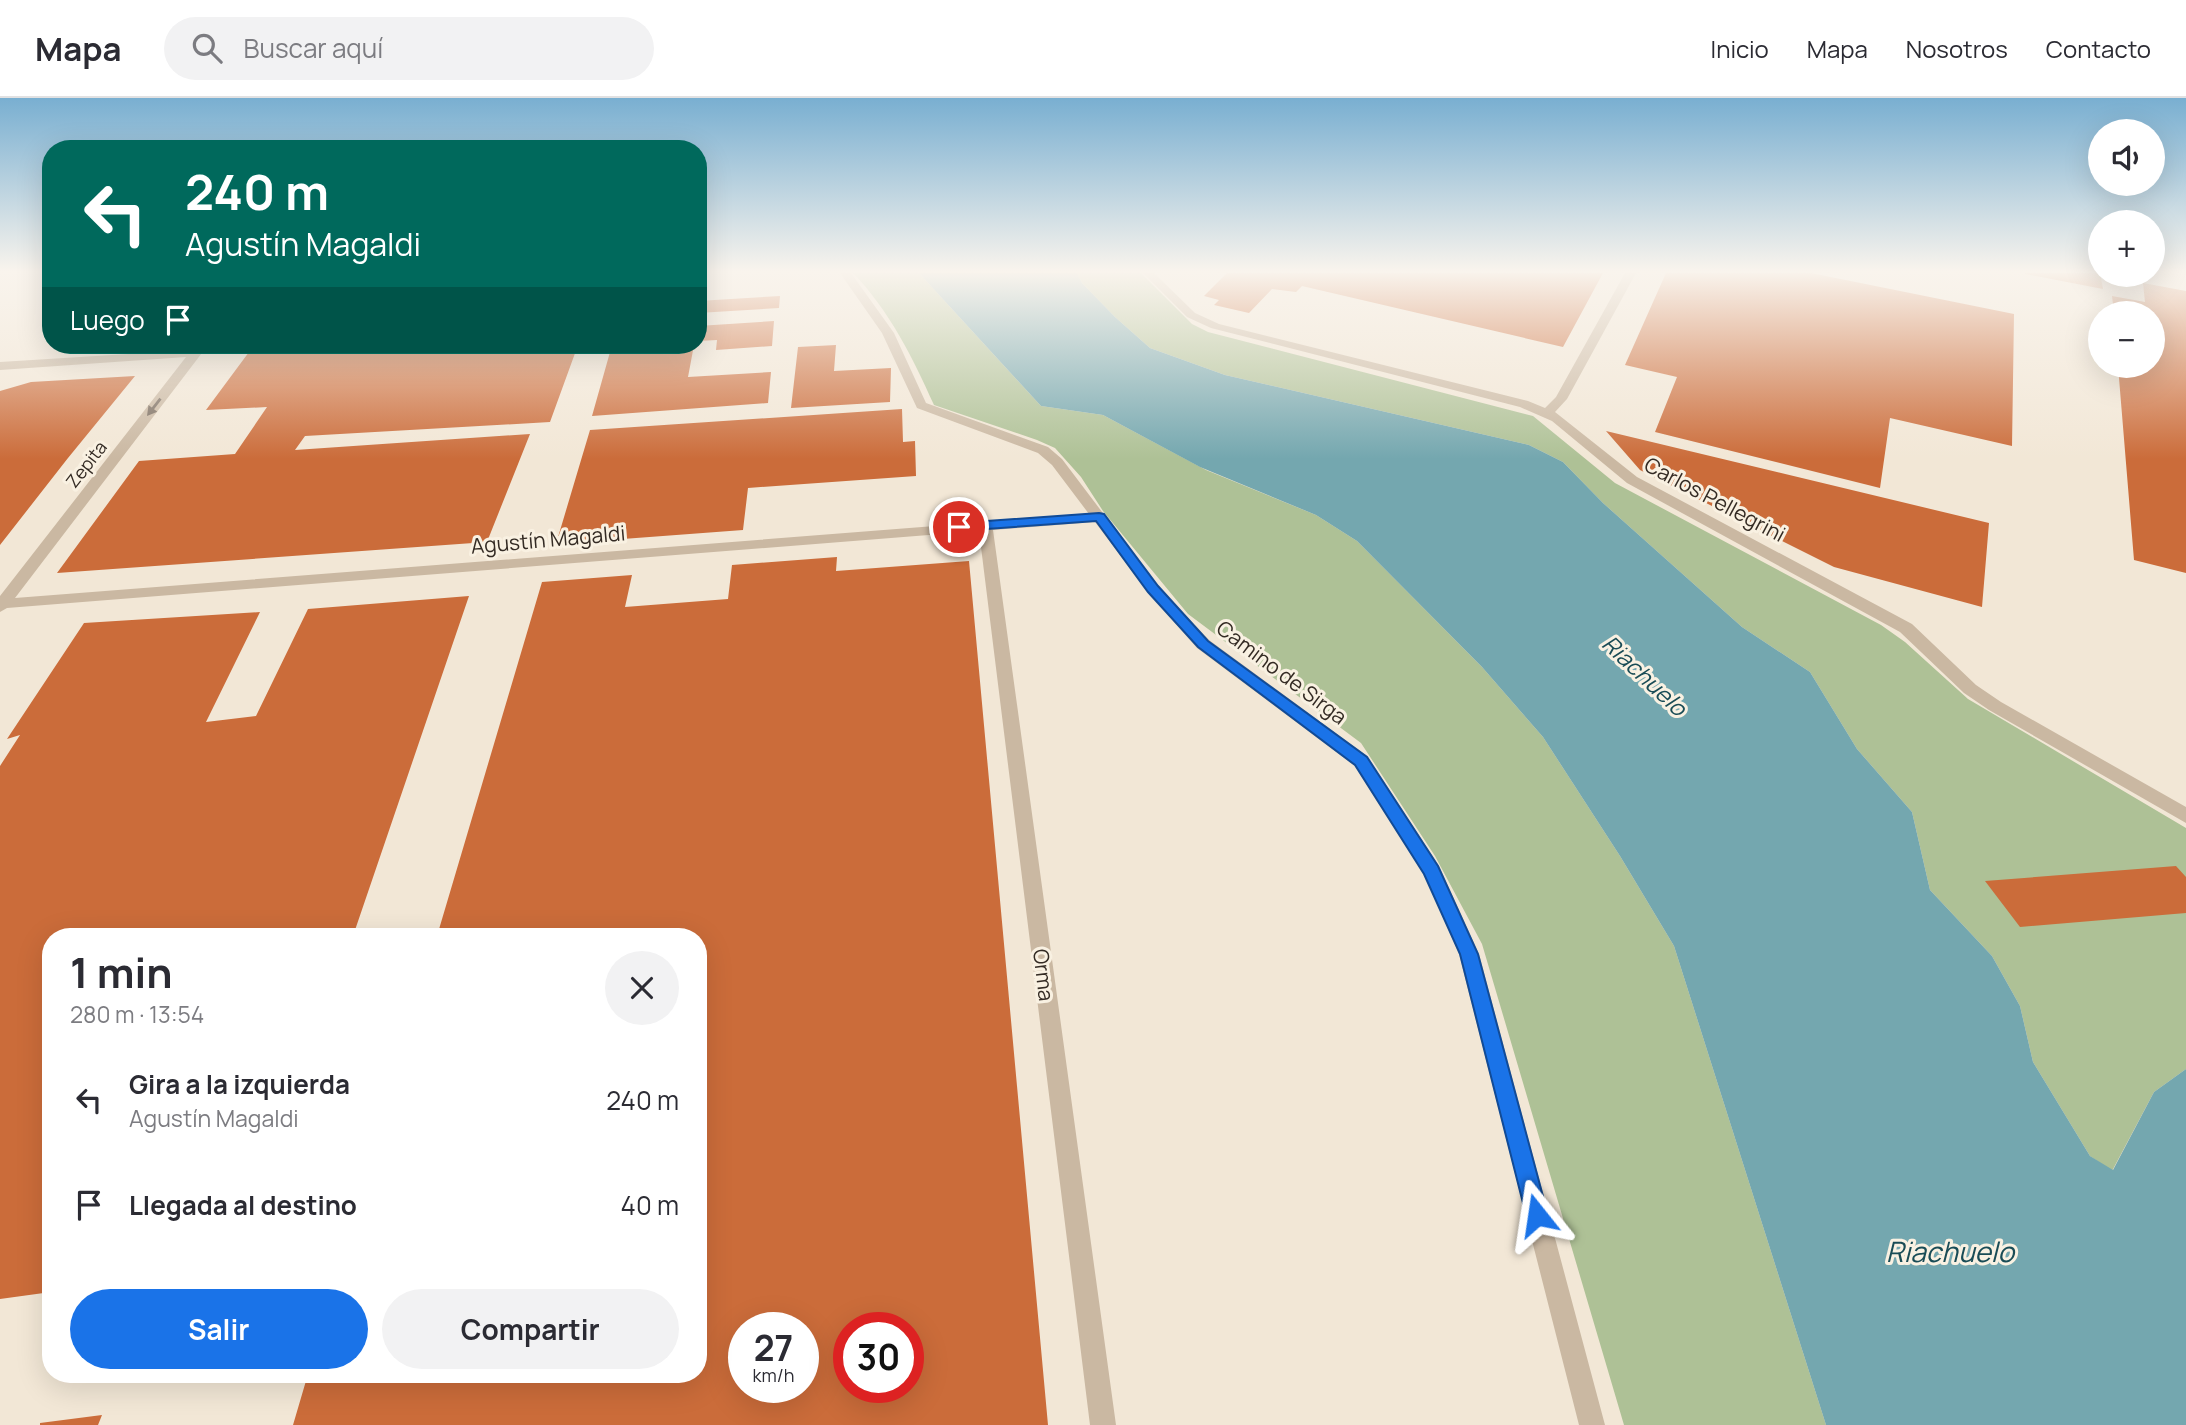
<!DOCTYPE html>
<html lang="es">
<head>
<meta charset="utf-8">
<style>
  :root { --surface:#fff; --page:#f2f2f3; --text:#2b2b33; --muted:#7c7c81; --line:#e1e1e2; --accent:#1a73e8 }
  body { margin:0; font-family:Manrope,sans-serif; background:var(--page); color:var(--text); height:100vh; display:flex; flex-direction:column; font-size:26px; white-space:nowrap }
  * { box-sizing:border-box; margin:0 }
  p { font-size:23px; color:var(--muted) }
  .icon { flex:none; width:38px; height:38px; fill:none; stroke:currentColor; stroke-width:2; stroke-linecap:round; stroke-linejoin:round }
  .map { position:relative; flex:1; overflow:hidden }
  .panel { position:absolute; left:42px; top:830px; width:665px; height:455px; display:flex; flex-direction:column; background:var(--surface); border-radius:28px; box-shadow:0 7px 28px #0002 }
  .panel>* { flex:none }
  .top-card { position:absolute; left:42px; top:42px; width:665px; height:214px; border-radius:28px; box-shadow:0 7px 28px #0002; background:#00695c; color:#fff; overflow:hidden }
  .fabs { position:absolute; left:2088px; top:21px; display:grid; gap:14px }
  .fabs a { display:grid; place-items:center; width:77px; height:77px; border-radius:50%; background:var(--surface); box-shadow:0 7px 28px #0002; font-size:35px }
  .speed { position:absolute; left:728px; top:1214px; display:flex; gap:14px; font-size:35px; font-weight:700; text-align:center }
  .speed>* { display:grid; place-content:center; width:91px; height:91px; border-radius:50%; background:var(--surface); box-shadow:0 7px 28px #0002; line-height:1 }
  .speed small { font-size:18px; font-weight:400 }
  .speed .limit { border:10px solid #d22; background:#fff; color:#111 }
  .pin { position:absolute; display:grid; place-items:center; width:60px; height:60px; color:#fff; margin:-30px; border:4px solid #fff; border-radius:50%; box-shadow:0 2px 7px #0007 }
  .me { position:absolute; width:77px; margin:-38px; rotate:345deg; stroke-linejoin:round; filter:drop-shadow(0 0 5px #0008) }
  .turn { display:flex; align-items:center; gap:24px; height:147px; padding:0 28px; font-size:32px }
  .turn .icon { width:91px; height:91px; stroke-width:2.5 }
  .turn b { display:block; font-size:49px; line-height:60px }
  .then { display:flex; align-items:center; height:66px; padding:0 28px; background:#0003; gap:14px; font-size:26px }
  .round { display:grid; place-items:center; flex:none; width:74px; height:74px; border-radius:37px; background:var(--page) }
  .head { display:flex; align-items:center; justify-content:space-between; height:119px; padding:0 28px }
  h1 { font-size:42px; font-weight:700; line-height:52px }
  .cta { display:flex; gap:14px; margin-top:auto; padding:14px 28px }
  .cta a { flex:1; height:80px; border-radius:42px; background:var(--accent); color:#fff; font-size:28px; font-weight:700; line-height:80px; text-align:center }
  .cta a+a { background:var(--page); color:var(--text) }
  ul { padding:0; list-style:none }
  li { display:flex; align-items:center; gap:21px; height:105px; padding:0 28px }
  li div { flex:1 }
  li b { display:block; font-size:26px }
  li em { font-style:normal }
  header { display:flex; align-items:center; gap:42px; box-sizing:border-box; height:98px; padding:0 35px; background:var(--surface); border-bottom:2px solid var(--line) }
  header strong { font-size:33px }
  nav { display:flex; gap:38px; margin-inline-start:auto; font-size:24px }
  .search { width:490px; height:63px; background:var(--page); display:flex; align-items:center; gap:18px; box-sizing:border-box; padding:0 24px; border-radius:38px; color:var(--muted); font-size:26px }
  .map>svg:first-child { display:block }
</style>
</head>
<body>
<header>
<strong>Mapa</strong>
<div class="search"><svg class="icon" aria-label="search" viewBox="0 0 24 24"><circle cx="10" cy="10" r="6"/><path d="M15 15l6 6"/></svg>Buscar aquí</div>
<nav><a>Inicio</a><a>Mapa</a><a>Nosotros</a><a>Contacto</a></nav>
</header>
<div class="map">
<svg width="2186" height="1327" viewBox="0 0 2186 1327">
  <rect width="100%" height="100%" fill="#f2e7d6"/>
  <!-- green -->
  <path fill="#aec196" d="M 853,175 L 919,175 L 1041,308 L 1103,317 L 1206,372 L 1316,417 L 1357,443 L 1482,569 L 1543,639 L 1620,758 L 1674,848 L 1826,1327 L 1624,1327 L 1482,846 L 1435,758 L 1361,645 L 1188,516 L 1103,413 L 1081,379 L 1055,350 L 1037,342 L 934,307 C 913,260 889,212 853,175 Z
    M 1077,175 L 1141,175 L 1192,226 L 1208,234 L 1533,318 L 1615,385 L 1881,527 L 1905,544 L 1968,601 L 2186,730 L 2186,971 L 2154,994 L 2112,1073 L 2090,1058 L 2033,964 L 2020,908 L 1992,858 L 1930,792 L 1912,714 L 1857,651 L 1810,574 L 1742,529 L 1603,405 L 1563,364 L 1529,347 L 1225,277 L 1150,250 L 1115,219 L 1082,185 Z"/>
  <!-- water -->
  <path fill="#74a7af" d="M 919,175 L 1077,175 L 1082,185 L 1115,219 L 1150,250 L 1225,277 L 1529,347 L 1563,364 L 1603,405 L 1742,529 L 1810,574 L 1857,651 L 1912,714 L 1930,792 L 1992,858 L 2020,908 L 2033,964 L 2090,1058 L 2113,1072 L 2154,994 L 2186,971 L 2186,1327 L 1826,1327 L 1674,848 L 1620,758 L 1543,639 L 1482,569 L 1357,443 L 1316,417 L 1200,369 L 1103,317 L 1041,308 Z"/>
  <!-- building -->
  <path fill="#cb6c3a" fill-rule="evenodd" d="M 1227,175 L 1603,175 L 1563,249 L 1302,188 L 1296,194 L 1272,191 L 1249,215 L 1214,207 L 1219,202 L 1204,198 Z
    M 1666,175 L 1811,175 L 2014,216 L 2012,348 L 1890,320 L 1880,390 L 1655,334 L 1677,279 L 1625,267 Z
    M 2025,175 L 2100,175 L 2103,191 L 2025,176 Z
    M 2143,185 L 2186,193 L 2186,475 L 2134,462 L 2118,268 L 2152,268 L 2152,215 L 2114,215 L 2112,198 L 2145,204 Z
    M 780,198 L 779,210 L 698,215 L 698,203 Z
    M 774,223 L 772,248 L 716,252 L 717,242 L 698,243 L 698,228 Z
    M 376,247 L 578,247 L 550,324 L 305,338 L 295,352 L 530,336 L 487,444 L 57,475 L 139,363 L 235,356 L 267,309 L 206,312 L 249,254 Z
    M 612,247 L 694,247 L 688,279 L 771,274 L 768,305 L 592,318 Z
    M 836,247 L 834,273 L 891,270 L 890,304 L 791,310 L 798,249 Z
    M 135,278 L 68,360 L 0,447 L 0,293 L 31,284 Z
    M 902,311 L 903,344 L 915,343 L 916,378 L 748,390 L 743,432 L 556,446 L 590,332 Z
    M 1606,333 L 1989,425 L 1982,509 L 1834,469 L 1640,372 Z
    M 837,459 L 836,473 L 969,463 L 1048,1327 L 293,1327 L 308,1276 L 698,1276 L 698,838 L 437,838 L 542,484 L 632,477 L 625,509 L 728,501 L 732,467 ZM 744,1230 L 803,1230 L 803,1290 L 744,1290 ZM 849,1230 L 908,1230 L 908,1290 L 849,1290 Z
    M 469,498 L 353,838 L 51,838 L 51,1194 L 0,1201 L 0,668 L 20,637 L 7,641 L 84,525 L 260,514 L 206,624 L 256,618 L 308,511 Z
    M 2176,768 L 2186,779 L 2186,815 L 2020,829 L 1985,783 Z
    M 102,1317 L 98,1327 L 40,1327 L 40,1325 Z"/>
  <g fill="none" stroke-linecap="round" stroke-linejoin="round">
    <!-- minor -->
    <path fill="#cab8a2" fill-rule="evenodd" d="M 840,175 L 851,175 L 894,235 L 926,305 L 1048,349 L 1062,361 L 1158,488 L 1209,542 L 1367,658 L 1439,768 L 1479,856 L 1605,1327 L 1579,1327 L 1459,856 L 1424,776 L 1355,668 L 1197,550 L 1148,494 L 1095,424 L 993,432 L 1116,1327 L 1090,1327 L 979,433 L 7,510 L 0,514 L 0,498 L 186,259 L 0,272 L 0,264 L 192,252 L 196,247 L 208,247 L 15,500 L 1089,416 L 1052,367 L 1038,355 L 917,310 L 882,235 Z
      M 1143,175 L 1154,175 L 1195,215 L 1219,226 L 1528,303 L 1545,310 L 1556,299 L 1625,175 L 1636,175 L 1567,301 L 1555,314 L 1637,379 L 1912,526 L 1976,587 L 2001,604 L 2186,709 L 2186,725 L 1989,612 L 1964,595 L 1900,534 L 1627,385 L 1552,323 L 1520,309 L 1211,230 L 1187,219 Z"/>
  </g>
  <!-- one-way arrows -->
  <defs><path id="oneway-solid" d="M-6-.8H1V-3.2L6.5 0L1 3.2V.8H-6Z" transform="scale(1.75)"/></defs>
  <use fill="#786a5d" href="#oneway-solid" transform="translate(154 309) rotate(128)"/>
  <!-- sky -->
  <linearGradient id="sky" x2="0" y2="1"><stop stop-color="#79afd1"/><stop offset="0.48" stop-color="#f9f4ed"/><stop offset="1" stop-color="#f9f4ed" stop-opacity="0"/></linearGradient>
  <rect width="2186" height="361" fill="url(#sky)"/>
  <!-- route -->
  <path fill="#1a73e8" stroke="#114b97" stroke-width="2" d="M 1099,415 L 1104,416 L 1158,488 L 1208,543 L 1367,659 L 1438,768 L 1478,856 L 1548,1117 L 1545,1125 L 1537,1128 L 1529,1125 L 1526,1117 L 1460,856 L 1424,776 L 1355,667 L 1198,549 L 1148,494 L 1096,423 L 959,433 L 952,429 L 959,425 Z"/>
  <g text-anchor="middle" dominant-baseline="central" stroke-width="6" stroke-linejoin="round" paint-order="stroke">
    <!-- far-street labels -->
    <g font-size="18" fill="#342b24" stroke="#f9f1e2">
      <text transform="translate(86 366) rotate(-52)">Zepita</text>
    </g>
    <!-- street labels -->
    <g font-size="21" fill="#342b24" stroke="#f9f1e2">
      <text transform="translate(1715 401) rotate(28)">Carlos Pellegrini</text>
      <text transform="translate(548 441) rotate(-5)">Agustín Magaldi</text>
      <text transform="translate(1282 574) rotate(37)">Camino de Sirga</text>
      <text transform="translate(1044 877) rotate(83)">Orma</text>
    </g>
    <!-- water labels -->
    <g font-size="23" font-style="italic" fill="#194c56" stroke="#f9f1e2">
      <text transform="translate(1645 577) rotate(43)">Riachuelo</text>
    </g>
    <!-- near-water labels -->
    <g font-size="28" font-style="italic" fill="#194c56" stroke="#f9f1e2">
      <text x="1950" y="1153">Riachuelo</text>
    </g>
  </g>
</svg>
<div class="fabs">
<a><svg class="icon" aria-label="sound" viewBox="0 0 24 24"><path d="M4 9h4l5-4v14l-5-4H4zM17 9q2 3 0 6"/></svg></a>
<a>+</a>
<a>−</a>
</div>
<div class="speed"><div>27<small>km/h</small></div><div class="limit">30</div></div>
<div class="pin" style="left:959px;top:429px;background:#d93025"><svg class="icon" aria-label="arrive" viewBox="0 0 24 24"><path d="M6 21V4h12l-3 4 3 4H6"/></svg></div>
<svg class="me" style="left:1537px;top:1117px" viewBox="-20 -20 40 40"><path d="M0-17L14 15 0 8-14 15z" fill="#1a73e8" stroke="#fff" stroke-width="4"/></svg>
<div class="top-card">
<div class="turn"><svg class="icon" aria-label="left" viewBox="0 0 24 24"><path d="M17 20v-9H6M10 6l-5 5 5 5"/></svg><div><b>240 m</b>Agustín Magaldi</div></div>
<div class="then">Luego<svg class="icon" aria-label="arrive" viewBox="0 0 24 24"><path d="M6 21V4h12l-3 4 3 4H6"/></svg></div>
</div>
<section class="panel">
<div class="head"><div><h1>1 min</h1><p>280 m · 13:54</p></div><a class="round"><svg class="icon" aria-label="close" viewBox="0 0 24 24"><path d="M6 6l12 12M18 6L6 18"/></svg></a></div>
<ul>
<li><svg class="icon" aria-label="left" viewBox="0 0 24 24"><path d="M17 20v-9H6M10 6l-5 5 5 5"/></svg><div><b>Gira a la izquierda</b><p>Agustín Magaldi</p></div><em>240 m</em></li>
<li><svg class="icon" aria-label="arrive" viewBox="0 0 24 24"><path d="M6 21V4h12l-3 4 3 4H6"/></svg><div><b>Llegada al destino</b></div><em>40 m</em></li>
</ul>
<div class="cta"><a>Salir</a><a>Compartir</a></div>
</section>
</div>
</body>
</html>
